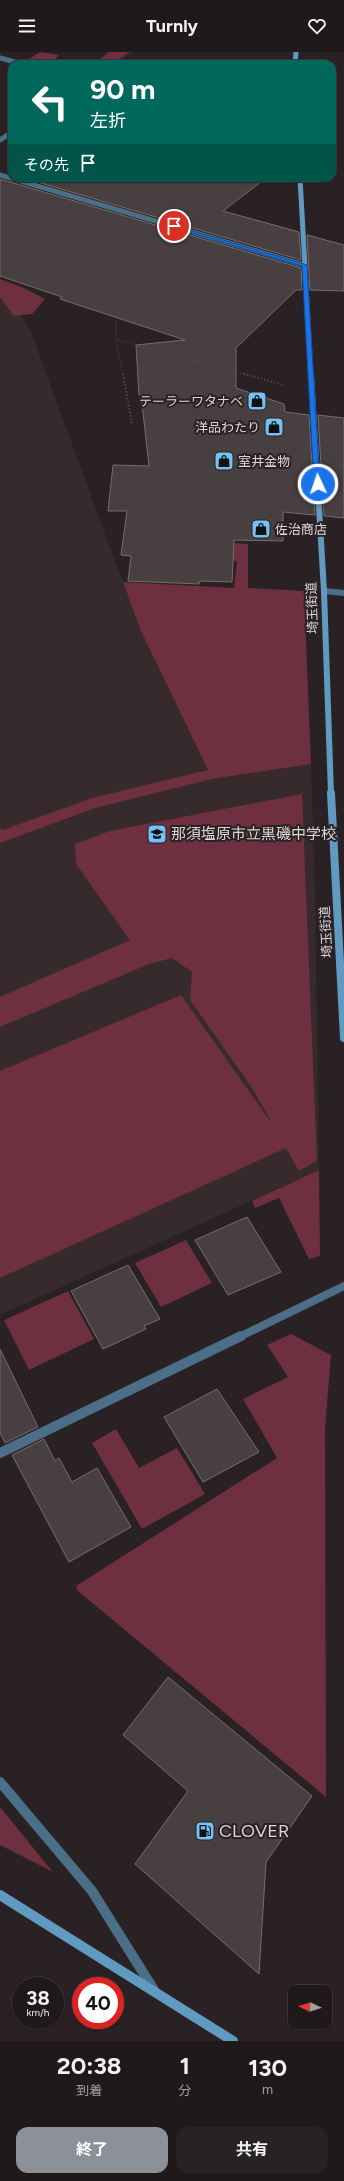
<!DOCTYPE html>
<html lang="ja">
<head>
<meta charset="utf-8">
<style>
  :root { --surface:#1f191a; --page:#272223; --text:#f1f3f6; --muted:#a1a0a2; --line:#3c3839; --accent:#8c9099 }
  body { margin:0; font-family:Figtree,"Noto Sans JP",sans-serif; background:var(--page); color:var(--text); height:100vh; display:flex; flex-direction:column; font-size:15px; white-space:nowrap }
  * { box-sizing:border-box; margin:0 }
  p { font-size:13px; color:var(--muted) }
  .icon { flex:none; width:22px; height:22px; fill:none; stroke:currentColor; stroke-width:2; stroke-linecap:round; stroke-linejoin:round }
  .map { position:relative; height:1989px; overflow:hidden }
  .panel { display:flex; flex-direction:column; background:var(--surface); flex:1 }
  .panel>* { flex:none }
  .guide { position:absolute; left:8px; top:8px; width:328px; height:122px; border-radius:12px; box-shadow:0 1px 3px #0004,0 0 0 1px var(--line); background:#00695c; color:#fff; overflow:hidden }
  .needle { width:26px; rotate:274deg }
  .controls { position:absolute; left:288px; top:1933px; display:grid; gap:8px }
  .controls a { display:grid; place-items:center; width:44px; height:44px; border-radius:8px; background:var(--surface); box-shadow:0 1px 3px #0004,0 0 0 1px var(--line); font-size:20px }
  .speed { position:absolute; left:12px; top:1925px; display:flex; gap:8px; font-size:20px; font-weight:700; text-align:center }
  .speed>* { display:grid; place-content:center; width:52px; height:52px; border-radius:50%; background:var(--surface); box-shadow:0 1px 3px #0004,0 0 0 1px var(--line); line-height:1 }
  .speed small { font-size:10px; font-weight:400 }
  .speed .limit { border:6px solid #d22; background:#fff; color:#111 }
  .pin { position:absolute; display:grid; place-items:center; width:34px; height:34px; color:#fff; margin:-17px; border:2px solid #fff; border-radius:50%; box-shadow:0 1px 4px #0007 }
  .me { position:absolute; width:44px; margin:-22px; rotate:357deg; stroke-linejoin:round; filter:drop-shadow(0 0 3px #0008) }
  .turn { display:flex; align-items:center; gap:14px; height:84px; padding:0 16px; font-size:18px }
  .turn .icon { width:52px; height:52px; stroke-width:2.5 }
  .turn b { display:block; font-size:28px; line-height:34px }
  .then { display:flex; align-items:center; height:38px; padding:0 16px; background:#0003; gap:8px; font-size:15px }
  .eta { display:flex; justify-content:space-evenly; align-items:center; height:68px; text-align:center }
  .eta b { font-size:24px; font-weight:700; line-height:28px }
  .cta { display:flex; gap:8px; margin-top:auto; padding:8px 16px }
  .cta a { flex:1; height:46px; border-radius:12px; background:var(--accent); color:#fff; font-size:16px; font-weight:700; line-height:46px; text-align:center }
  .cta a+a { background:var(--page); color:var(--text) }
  header { display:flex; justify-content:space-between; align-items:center; height:52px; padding:0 16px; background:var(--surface); font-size:18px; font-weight:700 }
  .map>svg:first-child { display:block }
</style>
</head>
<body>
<header><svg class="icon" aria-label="menu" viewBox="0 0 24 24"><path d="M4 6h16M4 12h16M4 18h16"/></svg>Turnly<svg class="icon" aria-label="heart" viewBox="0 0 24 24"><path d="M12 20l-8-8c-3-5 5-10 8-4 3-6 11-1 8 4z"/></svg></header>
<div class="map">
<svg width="344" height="1989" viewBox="0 0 344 1989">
  <rect width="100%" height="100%" fill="#292123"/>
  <!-- built -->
  <path fill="#372a2c" d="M 0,237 L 7,240 L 31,280 L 140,577 L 212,727 L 311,712 L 315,837 L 319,1118 L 0,1263 Z"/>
  <!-- green -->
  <path fill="#6e2f40" d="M 40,0 L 59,3 L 53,10 L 62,12 L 23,11 Z
    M 109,0 L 130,0 L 112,12 L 84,12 L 101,6 Z
    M 0,227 L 24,236 L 45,247 L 32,262 L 14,264 L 0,245 Z
    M 215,490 L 248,492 L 248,536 L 304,539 L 311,712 L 212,727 L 95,756 L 0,791 L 0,777 L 3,778 L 92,746 L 208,718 L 140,577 L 123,530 L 234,536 L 237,510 L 229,506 Z
    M 302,742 L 317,1109 L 299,1119 L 286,1096 L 0,1226 L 0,1019 L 181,943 L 273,1073 L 252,1036 L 190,948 L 192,920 L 172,906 L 149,912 L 0,975 L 0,945 L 130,888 L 76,812 L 75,792 L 110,779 Z
    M 319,1118 L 320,1204 L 309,1207 L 279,1146 L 255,1156 L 252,1149 Z
    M 186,1188 L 212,1231 L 161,1255 L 135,1211 Z
    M 68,1239 L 94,1287 L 29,1318 L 4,1268 Z
    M 291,1282 L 331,1303 L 325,1376 L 326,1745 L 78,1539 L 76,1534 L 277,1406 L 243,1347 L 288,1325 L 267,1293 Z
    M 116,1377 L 139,1416 L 177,1396 L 205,1442 L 142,1477 L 92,1391 Z
    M 0,1755 L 53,1820 L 0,1793 Z"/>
  <!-- building -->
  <path fill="#483f41" stroke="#766d6e" d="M 24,126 L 266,126 L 223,159 L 299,180 L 301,208 Z
    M 0,127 L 301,216 L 302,238 L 296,238 L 236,296 L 236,336 L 284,352 L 285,360 L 309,363 L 315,463 L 283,460 L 283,489 L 234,488 L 232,530 L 200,529 L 199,532 L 128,529 L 131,504 L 121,503 L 127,459 L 108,459 L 113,413 L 149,414 L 141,343 L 139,343 L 136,293 L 185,288 L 60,247 L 62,245 L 0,224 Z
    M 307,183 L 344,193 L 344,239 L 310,238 Z
    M 318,363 L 344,366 L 344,466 L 324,464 Z
    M 247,1165 L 281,1220 L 228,1243 L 195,1188 Z
    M 128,1213 L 160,1267 L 144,1274 L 146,1277 L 103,1297 L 71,1239 Z
    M 0,1297 L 38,1375 L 5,1391 L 0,1381 Z
    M 217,1337 L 259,1400 L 203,1430 L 164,1365 Z
    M 44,1387 L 55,1409 L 59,1406 L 72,1430 L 97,1416 L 131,1475 L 69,1510 L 12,1403 Z
    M 168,1625 L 312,1744 L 266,1810 L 259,1922 L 135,1812 L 188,1739 L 123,1683 Z"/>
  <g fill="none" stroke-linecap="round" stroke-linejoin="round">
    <!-- path-far1 -->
    <path stroke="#5f585a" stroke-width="1.5" stroke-dasharray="0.5 2" stroke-linecap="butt" d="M 115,12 L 133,0
      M 117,288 L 248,323
      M 123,323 C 120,303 110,278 120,260 L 190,208"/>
    <!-- path -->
    <path stroke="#5f585a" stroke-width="2" stroke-dasharray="1 2.5" stroke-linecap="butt" d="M 123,322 L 132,372
      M 244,322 L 284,333"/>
    <!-- street-far3 -->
    <path stroke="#4c6f88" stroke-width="5" d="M 0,6 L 22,12
      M 0,88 L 12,80
      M 0,123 L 304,213"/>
    <!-- street-far2 -->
    <path stroke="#4c6f88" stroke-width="6" d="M 324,539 L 344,541"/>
    <!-- street-far1 -->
    <path stroke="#4c6f88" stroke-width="8" d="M 239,1285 L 344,1234"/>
    <!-- street -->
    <path stroke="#4c6f88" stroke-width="10" d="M 0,1401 L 241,1284
      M 0,1730 L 92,1839 L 154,1938"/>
    <!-- secondary-far3 -->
    <path stroke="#619ac1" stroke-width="5" d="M 295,12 L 296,0
      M 300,126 L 311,323"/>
    <!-- secondary-far2 -->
    <path stroke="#619ac1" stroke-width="6" d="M 311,322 L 324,539 L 331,742"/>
    <!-- secondary-far1 -->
    <path stroke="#619ac1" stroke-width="8" d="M 331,741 L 344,986"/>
    <!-- secondary -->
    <path stroke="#619ac1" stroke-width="10" d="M 0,1843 L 233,1989"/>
  </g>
  <!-- route -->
  <path fill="#1a73e8" stroke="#114b97" d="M 172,173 L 307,213 L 320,434 L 314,432 L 302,214 L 172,175 Z"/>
  <!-- icons -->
  <defs>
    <symbol id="shop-square" viewBox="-11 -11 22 22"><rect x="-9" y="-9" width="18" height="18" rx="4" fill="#73c1f6" stroke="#292123"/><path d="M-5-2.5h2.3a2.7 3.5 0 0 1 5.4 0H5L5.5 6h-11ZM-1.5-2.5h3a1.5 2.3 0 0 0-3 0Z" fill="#111"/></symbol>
    <symbol id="school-square" viewBox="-11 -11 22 22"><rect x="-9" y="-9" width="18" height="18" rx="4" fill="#73c1f6" stroke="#292123"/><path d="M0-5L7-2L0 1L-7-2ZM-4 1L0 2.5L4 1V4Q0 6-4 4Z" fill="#111"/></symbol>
    <symbol id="fuel-square" viewBox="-11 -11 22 22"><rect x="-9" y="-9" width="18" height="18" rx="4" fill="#73c1f6" stroke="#292123"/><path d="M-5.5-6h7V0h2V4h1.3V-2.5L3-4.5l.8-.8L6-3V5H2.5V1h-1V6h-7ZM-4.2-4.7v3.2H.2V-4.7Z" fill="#111"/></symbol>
  </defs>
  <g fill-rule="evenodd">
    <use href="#shop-square" x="246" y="338" width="22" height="22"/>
    <use href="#shop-square" x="263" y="364" width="22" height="22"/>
    <use href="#shop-square" x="213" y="398" width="22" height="22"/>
    <use href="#shop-square" x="250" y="466" width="22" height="22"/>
    <use href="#school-square" x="146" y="771" width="22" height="22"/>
    <use href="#fuel-square" x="194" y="1768" width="22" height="22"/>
  </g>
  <g text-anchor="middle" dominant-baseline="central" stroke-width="4" stroke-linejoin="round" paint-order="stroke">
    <!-- far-poi labels -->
    <g font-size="13" fill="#dcd7d8" stroke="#292123" text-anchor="end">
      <text x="243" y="349">テーラーワタナベ</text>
      <text x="260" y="375">洋品わたり</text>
      <text x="238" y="409" text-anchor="start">室井金物</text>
      <text x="275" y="477" text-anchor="start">佐治商店</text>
    </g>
    <!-- far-street labels -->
    <g font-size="13" fill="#dcd7d8" stroke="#292123">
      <text transform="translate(312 556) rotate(-92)">埼玉街道</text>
      <text transform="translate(326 880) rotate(-93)">埼玉街道</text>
    </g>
    <!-- poi labels -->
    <g font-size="15" fill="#dcd7d8" stroke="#292123" text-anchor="start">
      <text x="171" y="782">那須塩原市立黒磯中学校</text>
    </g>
    <!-- near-poi labels -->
    <g font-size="18" fill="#dcd7d8" stroke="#292123" text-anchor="start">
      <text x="219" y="1779">CLOVER</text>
    </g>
  </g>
</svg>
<div class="controls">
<a><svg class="needle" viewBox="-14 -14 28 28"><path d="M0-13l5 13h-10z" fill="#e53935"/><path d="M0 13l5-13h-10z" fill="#a1a0a2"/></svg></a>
</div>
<div class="speed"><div>38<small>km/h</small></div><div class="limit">40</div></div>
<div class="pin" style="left:174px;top:174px;background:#d93025"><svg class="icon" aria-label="arrive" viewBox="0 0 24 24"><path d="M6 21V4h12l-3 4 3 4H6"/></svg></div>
<svg class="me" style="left:318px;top:432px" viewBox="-20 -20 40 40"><circle r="17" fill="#1a73e8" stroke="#fff" stroke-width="3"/><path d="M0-11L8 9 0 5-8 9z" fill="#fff"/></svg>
<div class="guide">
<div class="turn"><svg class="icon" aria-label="left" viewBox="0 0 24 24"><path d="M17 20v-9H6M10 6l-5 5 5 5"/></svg><div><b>90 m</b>左折</div></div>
<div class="then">その先<svg class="icon" aria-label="arrive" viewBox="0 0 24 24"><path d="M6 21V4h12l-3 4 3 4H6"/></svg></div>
</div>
</div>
<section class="panel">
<div class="eta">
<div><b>20:38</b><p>到着</p></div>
<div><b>1</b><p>分</p></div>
<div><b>130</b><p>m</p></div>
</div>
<div class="cta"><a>終了</a><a>共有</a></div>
</section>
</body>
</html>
